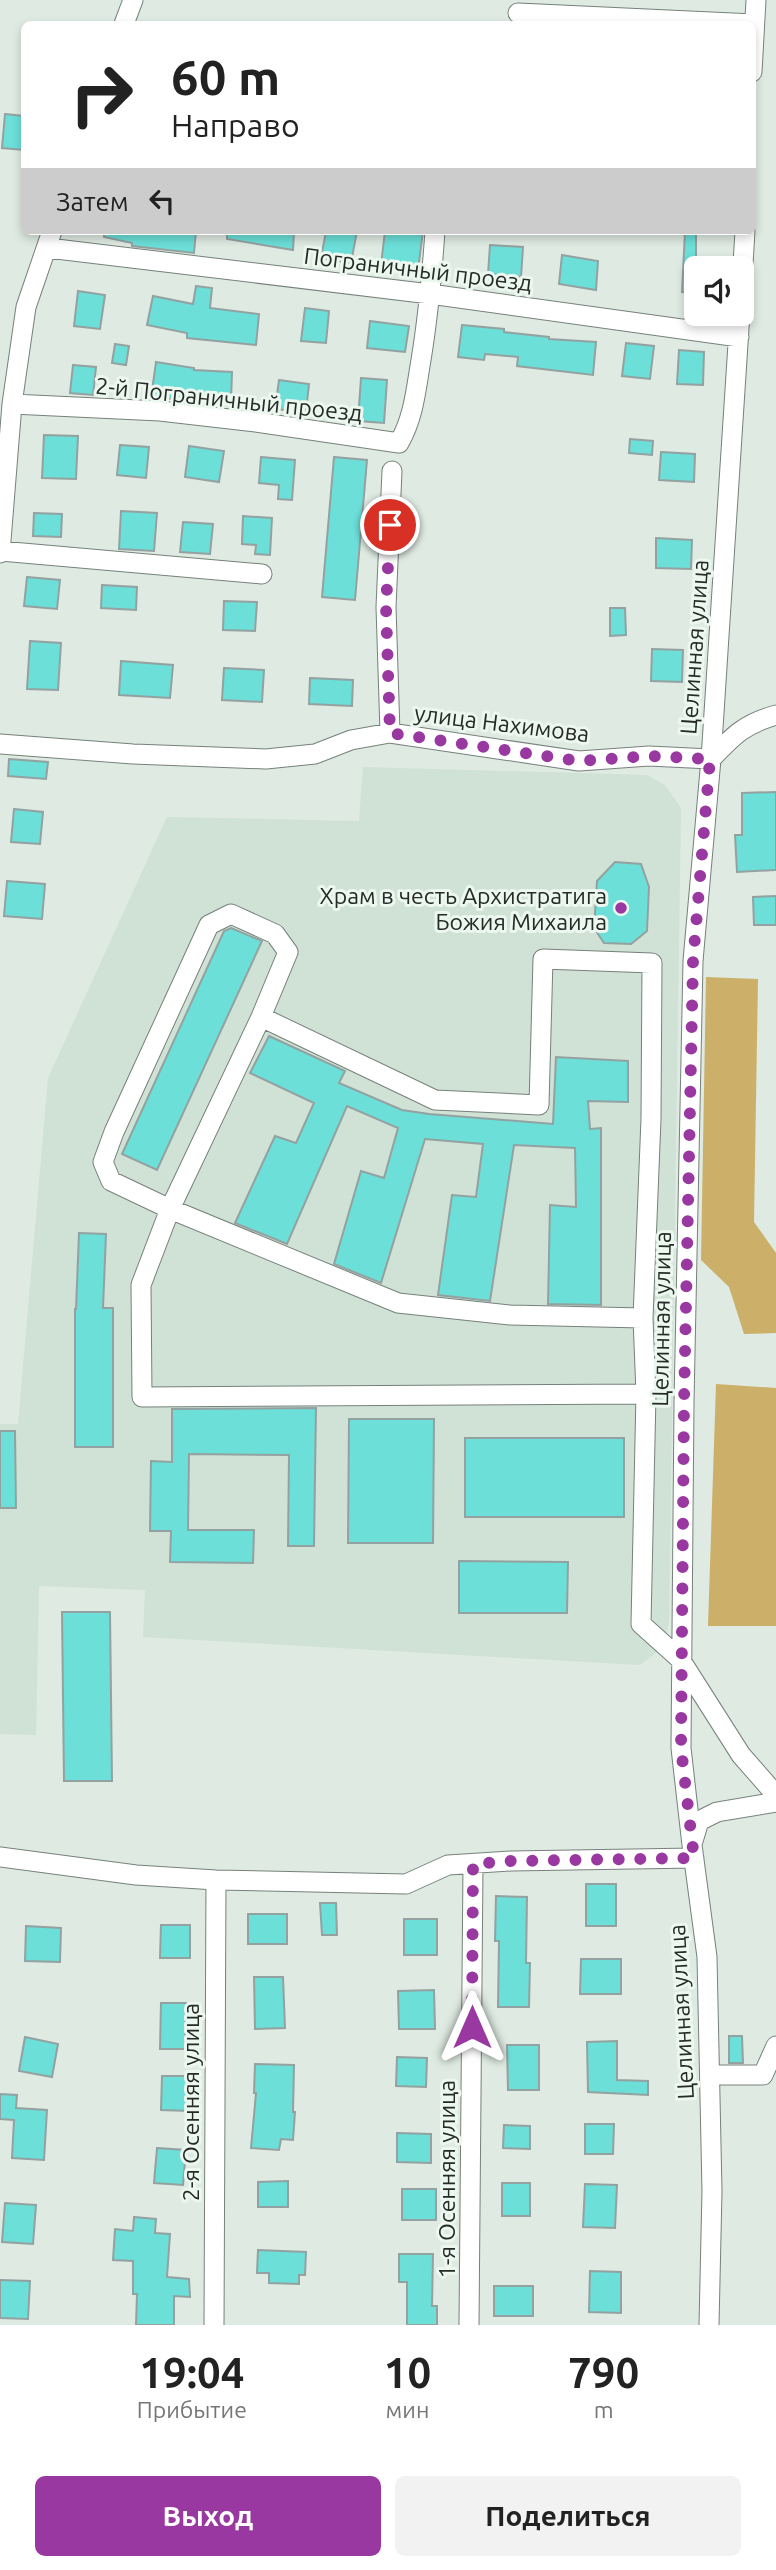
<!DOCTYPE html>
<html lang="ru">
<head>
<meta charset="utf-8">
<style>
  :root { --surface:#fff; --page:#f2f2f2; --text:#222; --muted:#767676; --accent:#9938a0 }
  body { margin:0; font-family:Ubuntu,sans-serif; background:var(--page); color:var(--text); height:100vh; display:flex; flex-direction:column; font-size:26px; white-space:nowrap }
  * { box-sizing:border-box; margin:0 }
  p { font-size:23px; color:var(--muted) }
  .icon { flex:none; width:38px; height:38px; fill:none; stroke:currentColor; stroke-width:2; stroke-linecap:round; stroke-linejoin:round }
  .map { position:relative; height:2325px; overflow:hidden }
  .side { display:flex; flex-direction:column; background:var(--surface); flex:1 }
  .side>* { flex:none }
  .top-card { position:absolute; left:21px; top:21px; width:735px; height:214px; border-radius:10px; box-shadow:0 4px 10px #0003; background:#fff; color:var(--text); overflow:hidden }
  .controls { position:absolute; left:684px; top:256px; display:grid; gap:14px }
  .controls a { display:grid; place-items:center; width:70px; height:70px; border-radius:10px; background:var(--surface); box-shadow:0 4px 10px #0003; font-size:35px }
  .pin { position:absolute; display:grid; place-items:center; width:60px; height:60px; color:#fff; margin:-30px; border:4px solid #fff; border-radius:50%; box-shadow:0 2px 7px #0007 }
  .me { position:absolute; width:77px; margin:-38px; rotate:0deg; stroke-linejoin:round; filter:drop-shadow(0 0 5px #0008) }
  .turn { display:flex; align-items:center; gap:24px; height:147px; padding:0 35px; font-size:32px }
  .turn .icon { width:91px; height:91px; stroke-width:2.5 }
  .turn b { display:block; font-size:49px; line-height:60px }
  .then { display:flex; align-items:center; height:66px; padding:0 35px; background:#0003; gap:14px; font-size:26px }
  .eta { display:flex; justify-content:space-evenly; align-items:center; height:119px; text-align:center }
  .eta b { font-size:42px; font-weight:600; line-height:49px }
  .cta { display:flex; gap:14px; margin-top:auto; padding:14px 35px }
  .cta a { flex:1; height:80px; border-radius:10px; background:var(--accent); color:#fff; font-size:28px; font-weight:600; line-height:80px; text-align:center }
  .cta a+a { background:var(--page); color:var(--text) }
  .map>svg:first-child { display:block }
</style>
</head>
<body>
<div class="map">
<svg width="776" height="2325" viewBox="0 0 776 2325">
  <rect width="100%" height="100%" fill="#deeae2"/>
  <!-- built -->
  <path fill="#cfe2d5" d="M 363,767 L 647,775 L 665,785 L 681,808 L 669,1621 L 665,1646 L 640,1665 L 143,1637 L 145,1590 L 39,1586 L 36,1735 L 0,1734 L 0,1424 L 18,1424 L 48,1078 L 167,817 L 359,821 Z"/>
  <!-- green -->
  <path fill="#ccb06a" d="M 706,977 L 758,979 L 754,1222 L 776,1253 L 776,1333 L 744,1334 L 729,1287 L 701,1260 Z
    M 716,1384 L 776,1388 L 776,1626 L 708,1626 Z"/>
  <!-- building -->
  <path fill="#6bdfd8" stroke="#93a2a1" stroke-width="2" d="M 5,114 L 24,116 L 24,150 L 2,148 Z
    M 104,231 L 196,231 L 194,253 L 132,246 L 132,243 L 104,237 Z
    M 227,231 L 294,231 L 293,250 L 227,239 Z
    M 326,231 L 357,231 L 351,263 L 321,258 Z
    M 385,231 L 423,231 L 418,270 L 381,265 Z
    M 685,231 L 696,231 L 696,293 L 682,292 Z
    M 490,245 L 523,247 L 521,277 L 488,274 Z
    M 562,255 L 598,261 L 596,290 L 559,284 Z
    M 196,286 L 212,288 L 210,308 L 259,314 L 256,345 L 187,338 L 187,333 L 147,325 L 153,296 L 193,304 Z
    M 78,291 L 105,295 L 100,329 L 74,326 Z
    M 305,308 L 329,311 L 326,343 L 301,341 Z
    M 370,321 L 409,326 L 405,352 L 367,348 Z
    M 462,325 L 504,329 L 504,332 L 549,337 L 549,339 L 596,342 L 593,375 L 517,366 L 518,357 L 485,354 L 484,360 L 458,357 Z
    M 626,343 L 654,346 L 650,379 L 622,376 Z
    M 115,344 L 129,346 L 126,365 L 112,363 Z
    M 679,350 L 704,352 L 703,385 L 677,384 Z
    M 156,362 L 194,368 L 194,370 L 232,372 L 231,401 L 151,398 Z
    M 73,365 L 96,367 L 93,395 L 70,393 Z
    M 361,378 L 387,380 L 384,423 L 358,421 Z
    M 279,380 L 309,384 L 306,412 L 275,409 Z
    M 44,435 L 78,436 L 76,479 L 42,478 Z
    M 630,439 L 653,441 L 652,455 L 629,453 Z
    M 120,445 L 149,447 L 146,478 L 117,475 Z
    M 189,446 L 224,451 L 219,482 L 185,477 Z
    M 661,452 L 695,454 L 694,482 L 659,480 Z
    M 261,457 L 295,460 L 292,500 L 278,499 L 279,485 L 259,483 Z
    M 334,457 L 367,460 L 355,600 L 322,597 Z
    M 121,511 L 157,513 L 154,551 L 119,549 Z
    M 34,513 L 62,514 L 61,537 L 33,536 Z
    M 243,516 L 272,518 L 270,555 L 255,554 L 256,545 L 242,544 Z
    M 183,522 L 213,524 L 210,554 L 180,552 Z
    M 656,538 L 692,540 L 691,569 L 656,568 Z
    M 27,577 L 60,580 L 57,609 L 24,606 Z
    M 102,585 L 137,587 L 136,610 L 101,608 Z
    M 224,601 L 257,602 L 255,631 L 223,630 Z
    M 610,608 L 625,608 L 626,635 L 610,636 Z
    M 30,641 L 61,643 L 58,690 L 27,689 Z
    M 652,649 L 683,650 L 682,682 L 651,681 Z
    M 121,661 L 173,665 L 170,698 L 119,695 Z
    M 224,668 L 264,670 L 262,702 L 222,700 Z
    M 310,678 L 353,680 L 352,706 L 309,704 Z
    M 9,759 L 48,762 L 46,779 L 8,776 Z
    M 776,792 L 776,870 L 737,872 L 735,835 L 742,835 L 742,793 Z
    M 14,809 L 43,812 L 40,844 L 11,842 Z
    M 615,862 L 641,864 L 649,887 L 647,931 L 631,944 L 604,943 L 594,928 L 597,881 Z
    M 7,881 L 45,884 L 42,919 L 4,916 Z
    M 776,896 L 776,925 L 754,925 L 753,897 Z
    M 231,928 L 262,941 L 157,1170 L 122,1154 L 224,931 Z
    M 269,1036 L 345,1071 L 339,1083 L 402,1110 L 429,1114 L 553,1124 L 556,1057 L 628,1061 L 628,1102 L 588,1101 L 590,1129 L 601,1128 L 601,1305 L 548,1304 L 550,1205 L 576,1207 L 575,1148 L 514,1145 L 490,1301 L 438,1295 L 452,1195 L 476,1197 L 483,1144 L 425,1139 L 381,1283 L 334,1264 L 361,1171 L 384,1178 L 398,1128 L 347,1106 L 287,1244 L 235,1223 L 275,1136 L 296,1143 L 314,1103 L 250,1073 Z
    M 79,1233 L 106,1234 L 103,1308 L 113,1308 L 113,1447 L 75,1447 L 75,1309 L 76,1309 Z
    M 316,1408 L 314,1546 L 288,1546 L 289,1455 L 189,1454 L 188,1530 L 254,1530 L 253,1563 L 170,1562 L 171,1531 L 150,1531 L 151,1461 L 172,1462 L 172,1409 Z
    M 349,1419 L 434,1419 L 433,1543 L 348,1543 Z
    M 0,1431 L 15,1431 L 16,1508 L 0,1508 Z
    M 465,1438 L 624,1438 L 624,1517 L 465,1517 Z
    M 459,1561 L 568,1562 L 567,1613 L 459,1613 Z
    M 62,1612 L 110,1612 L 112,1781 L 64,1781 Z
    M 586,1884 L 616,1884 L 616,1926 L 586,1926 Z
    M 496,1896 L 527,1897 L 526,1963 L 530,1963 L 529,2007 L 498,2007 L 499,1941 L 495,1941 Z
    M 320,1903 L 336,1903 L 337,1935 L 322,1935 Z
    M 248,1914 L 287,1914 L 287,1944 L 248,1944 Z
    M 404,1919 L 437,1919 L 437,1955 L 404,1955 Z
    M 161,1925 L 190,1925 L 190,1958 L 160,1958 Z
    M 26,1926 L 61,1928 L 60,1962 L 25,1961 Z
    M 581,1959 L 621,1959 L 621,1994 L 580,1994 Z
    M 254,1977 L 283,1977 L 285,2028 L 255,2029 Z
    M 434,1990 L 435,2029 L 399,2029 L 398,1991 Z
    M 161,2003 L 186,2003 L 185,2049 L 160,2049 Z
    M 729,2036 L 742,2036 L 743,2063 L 729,2063 Z
    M 25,2037 L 58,2044 L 52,2077 L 19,2071 Z
    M 617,2041 L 617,2080 L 648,2081 L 648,2095 L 588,2092 L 587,2042 Z
    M 507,2045 L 539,2045 L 539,2090 L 508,2090 Z
    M 397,2057 L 427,2058 L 426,2087 L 396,2086 Z
    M 255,2064 L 294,2065 L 293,2112 L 295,2112 L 293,2140 L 281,2139 L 279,2150 L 251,2148 L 256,2093 L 254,2093 Z
    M 162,2076 L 190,2076 L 190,2086 L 197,2086 L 197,2103 L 189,2103 L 189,2111 L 161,2110 Z
    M 0,2094 L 17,2095 L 16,2108 L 47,2110 L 44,2160 L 12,2158 L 14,2120 L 0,2119 Z
    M 585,2124 L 614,2124 L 613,2154 L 585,2154 Z
    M 504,2125 L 530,2126 L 530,2149 L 503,2148 Z
    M 397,2133 L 431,2134 L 431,2163 L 397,2162 Z
    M 157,2148 L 186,2150 L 183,2185 L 154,2183 Z
    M 288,2181 L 288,2207 L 258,2207 L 258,2182 Z
    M 502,2183 L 530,2183 L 530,2216 L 502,2216 Z
    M 585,2184 L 617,2185 L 615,2228 L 583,2227 Z
    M 402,2189 L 436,2189 L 436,2220 L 402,2220 Z
    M 5,2203 L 36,2205 L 33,2244 L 2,2242 Z
    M 134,2217 L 156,2219 L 155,2233 L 170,2234 L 167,2277 L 189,2279 L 190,2297 L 174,2296 L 174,2325 L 136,2325 L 137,2294 L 133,2294 L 133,2261 L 113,2260 L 115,2229 L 133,2231 Z
    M 258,2250 L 306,2252 L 305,2275 L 299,2275 L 299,2284 L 269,2283 L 269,2273 L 257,2273 Z
    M 399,2254 L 433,2254 L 432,2306 L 437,2306 L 437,2325 L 407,2325 L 407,2282 L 399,2282 Z
    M 590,2271 L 621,2272 L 621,2313 L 589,2312 Z
    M 0,2280 L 30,2281 L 28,2319 L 0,2318 Z
    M 494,2286 L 533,2286 L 533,2316 L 494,2316 Z"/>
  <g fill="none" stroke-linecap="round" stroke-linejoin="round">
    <defs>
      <path id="minor" d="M 518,13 L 754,24
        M 124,24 L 133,0
        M 752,72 L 756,0
        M 48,248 L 430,294 L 739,337
        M 742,281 L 745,231
        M 12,404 L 160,411 L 256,422 L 399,443 C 414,417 416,389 421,360 C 428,317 432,274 435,231
        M 0,551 L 262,574
        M 0,553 L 12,404 L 26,307 L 52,231
        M 390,733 L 386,607 L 392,471
        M 0,744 L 133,754 L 266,759 L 315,754 L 351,740 L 390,733 L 579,761 L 649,756 L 711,759 C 733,736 744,724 776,715
        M 261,1017 L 435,1100 L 539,1105 L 543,959 L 652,963 L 651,1119 L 643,1318 L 646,1394 L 641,1624 L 680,1659 L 741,1755 L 776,1795
        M 643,1318 L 510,1315 L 398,1303 L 170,1209 L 111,1181 L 103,1162 L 114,1132 L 209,925 L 231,914 L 275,934 L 288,952 L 261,1017 L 170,1209 L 141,1285 L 142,1397 L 646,1394
        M 693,1841 L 699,1821 L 717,1812 L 776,1802
        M 0,1857 L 136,1875 L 216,1880 L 406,1884 L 448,1865 L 511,1861 L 694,1858
        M 710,2075 L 763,2075 L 776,2046
        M 214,2325 L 216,1880
        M 469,2325 L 473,1865
        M 709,2325 L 712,2191 L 707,1957 L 692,1845 L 681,1748 L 684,1402 L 693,961 L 711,759 L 740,313"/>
    </defs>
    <!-- minor casing -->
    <use href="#minor" stroke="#76817a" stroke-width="21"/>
    <!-- minor -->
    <use href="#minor" stroke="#fff" stroke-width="19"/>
  </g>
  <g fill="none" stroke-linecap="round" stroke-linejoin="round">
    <!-- route -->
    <path stroke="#9938a0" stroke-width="12" stroke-dasharray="0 21.6" d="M 390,525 L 386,607 L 390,733 L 579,761 L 649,756 L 710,759 L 693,961 L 684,1402 L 681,1748 L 694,1858 L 511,1861 L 473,1864 L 472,2027"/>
  </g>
  <!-- markers -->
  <circle fill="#9938a0" stroke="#ebf7ef" stroke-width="2.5" cx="621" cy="908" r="7"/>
  <g text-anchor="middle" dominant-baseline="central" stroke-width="6" stroke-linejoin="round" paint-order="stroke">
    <!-- street labels -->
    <g font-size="23" fill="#262b28" stroke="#ebf7ef">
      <text transform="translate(418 269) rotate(7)">Пограничный проезд</text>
      <text transform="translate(229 399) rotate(6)">2-й Пограничный проезд</text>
      <text transform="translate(694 647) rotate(-86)">Целинная улица</text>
      <text transform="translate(502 723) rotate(7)">улица Нахимова</text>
      <text transform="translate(661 1319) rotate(-89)">Целинная улица</text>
      <text transform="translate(681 2012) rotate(-93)">Целинная улица</text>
      <text transform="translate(190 2102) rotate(-90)">2-я Осенняя улица</text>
      <text transform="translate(446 2179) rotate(-90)">1-я Осенняя улица</text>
    </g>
    <!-- poi labels -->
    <g font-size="23" fill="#262b28" stroke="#ebf7ef" text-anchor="end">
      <text x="607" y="895">Храм в честь Архистратига<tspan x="607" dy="26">Божия Михаила</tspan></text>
    </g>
  </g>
</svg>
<div class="controls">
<a><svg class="icon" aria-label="sound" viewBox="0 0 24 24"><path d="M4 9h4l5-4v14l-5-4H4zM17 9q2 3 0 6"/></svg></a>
</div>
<div class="pin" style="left:390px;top:525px;background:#d93025"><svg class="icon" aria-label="arrive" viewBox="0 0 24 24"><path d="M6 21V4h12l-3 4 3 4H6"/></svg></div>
<svg class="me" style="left:472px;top:2027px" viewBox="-20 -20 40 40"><path d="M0-17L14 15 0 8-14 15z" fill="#9938a0" stroke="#fff" stroke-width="4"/></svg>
<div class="top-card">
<div class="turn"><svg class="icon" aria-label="right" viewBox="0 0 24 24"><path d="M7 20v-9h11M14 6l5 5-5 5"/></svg><div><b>60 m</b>Направо</div></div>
<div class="then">Затем<svg class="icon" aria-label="left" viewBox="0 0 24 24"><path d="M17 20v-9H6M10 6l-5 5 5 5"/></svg></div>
</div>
</div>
<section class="side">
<div class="eta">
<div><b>19:04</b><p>Прибытие</p></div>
<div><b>10</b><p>мин</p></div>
<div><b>790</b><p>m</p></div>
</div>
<div class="cta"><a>Выход</a><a>Поделиться</a></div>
</section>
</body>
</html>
